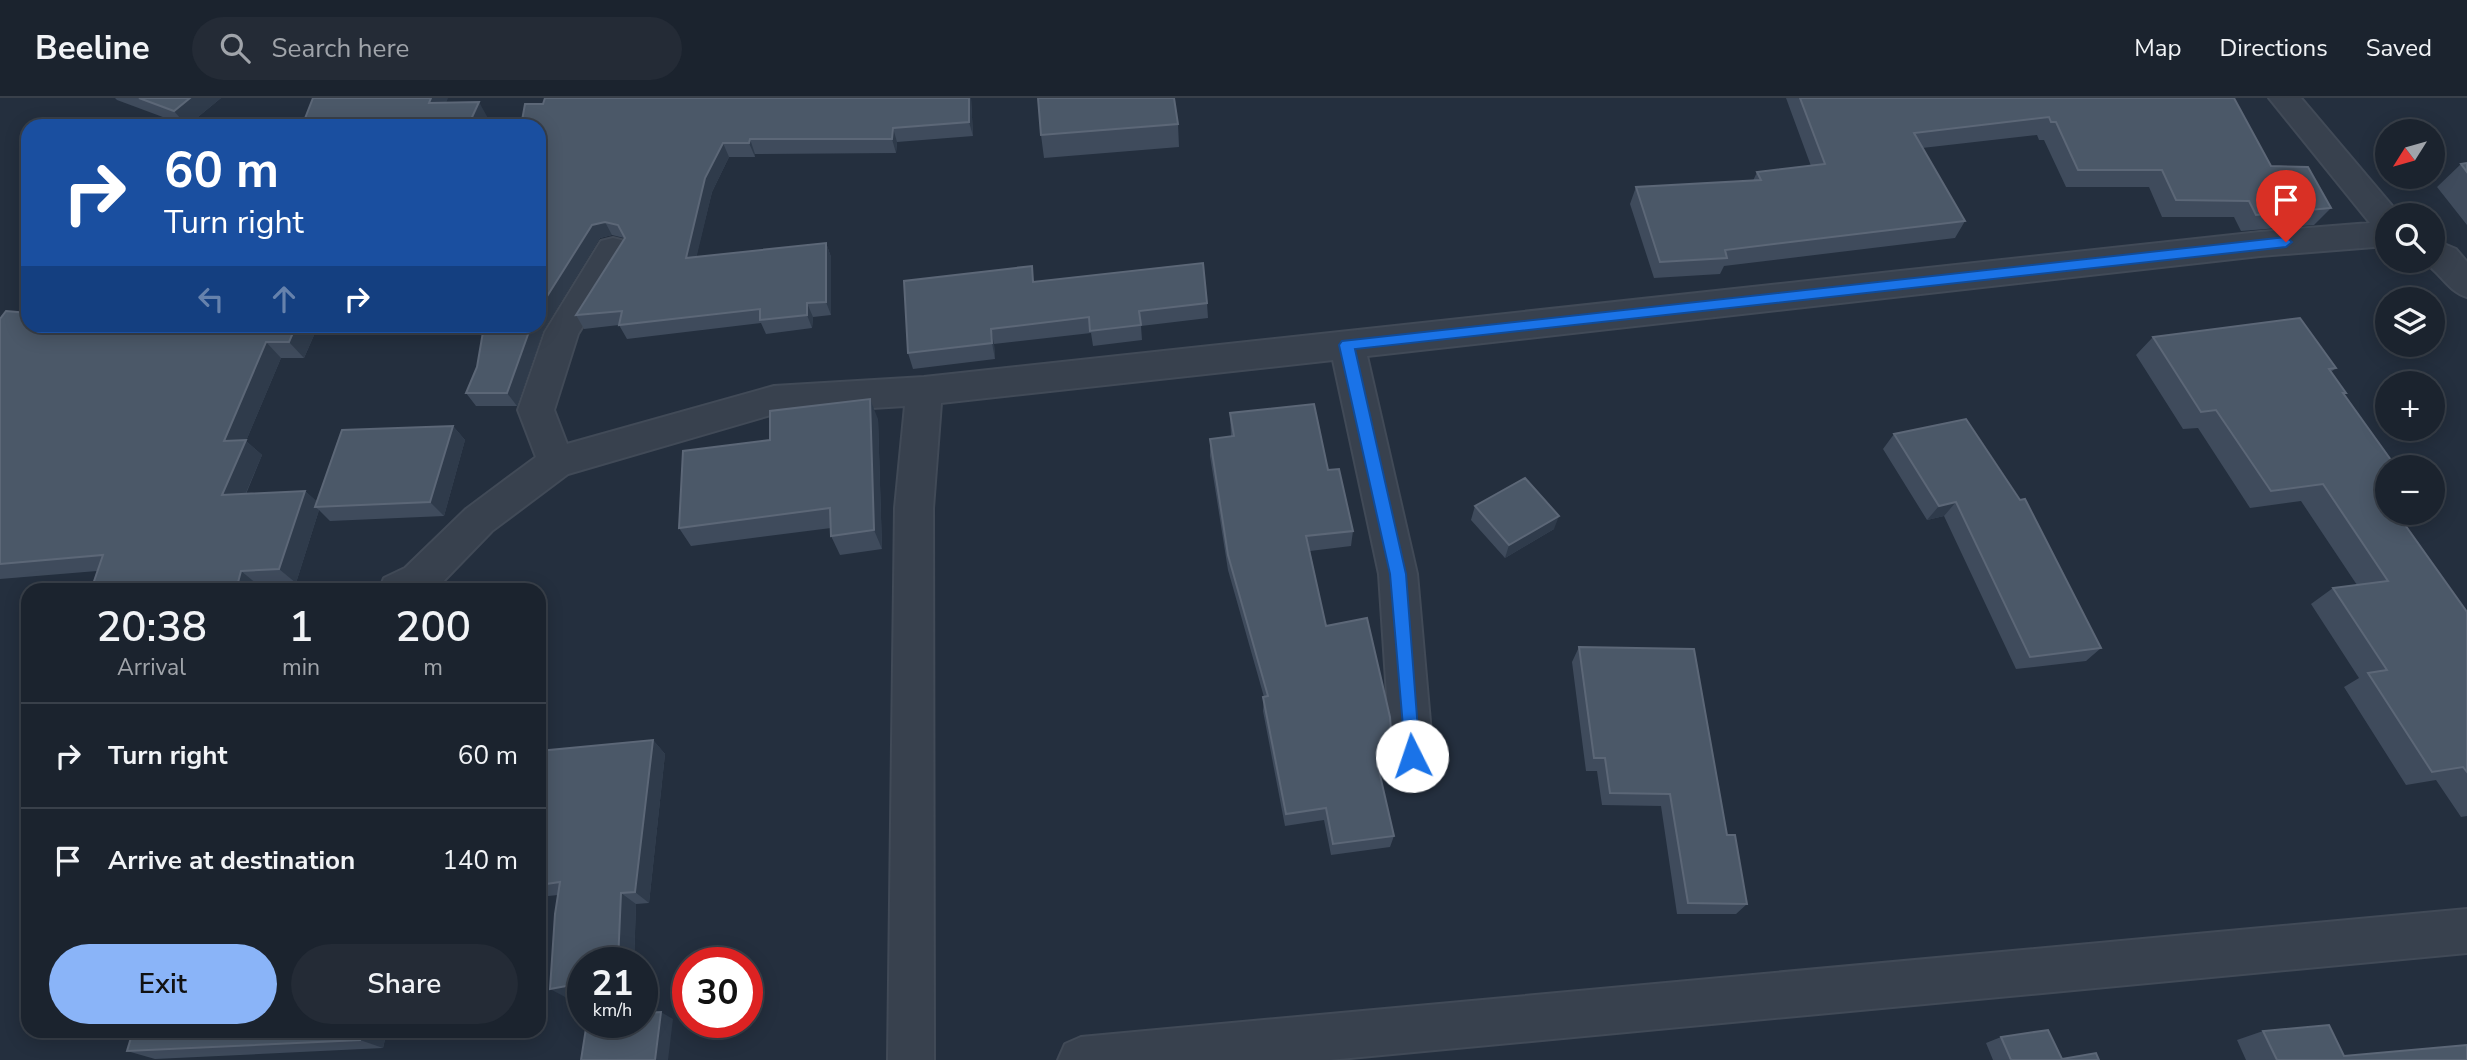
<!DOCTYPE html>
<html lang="en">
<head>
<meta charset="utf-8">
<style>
  :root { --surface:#1b232e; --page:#242b36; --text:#f1f3f6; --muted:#a0a4aa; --line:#39404a; --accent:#8ab4f8 }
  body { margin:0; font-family:"Nunito Sans",sans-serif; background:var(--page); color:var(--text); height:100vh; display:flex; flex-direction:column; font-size:26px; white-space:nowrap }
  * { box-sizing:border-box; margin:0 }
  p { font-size:23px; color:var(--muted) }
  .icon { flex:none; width:38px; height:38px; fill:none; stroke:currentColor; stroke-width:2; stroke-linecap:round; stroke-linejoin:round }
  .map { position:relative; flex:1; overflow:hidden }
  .details { position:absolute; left:21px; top:485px; width:525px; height:455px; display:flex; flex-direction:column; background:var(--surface); border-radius:21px; box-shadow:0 4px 18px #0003,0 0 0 2px var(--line) }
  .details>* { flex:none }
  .banner { position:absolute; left:21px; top:21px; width:525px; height:214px; border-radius:21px; box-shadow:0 4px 18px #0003,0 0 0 2px var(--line); background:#1a4fa0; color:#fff; overflow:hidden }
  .needle { width:46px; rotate:233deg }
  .fabs { position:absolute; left:2375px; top:21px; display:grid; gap:14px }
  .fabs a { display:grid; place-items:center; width:70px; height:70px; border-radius:50%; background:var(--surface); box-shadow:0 4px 18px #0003,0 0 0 2px var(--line); font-size:35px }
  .speed { position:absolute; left:567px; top:849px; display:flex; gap:14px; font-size:35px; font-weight:700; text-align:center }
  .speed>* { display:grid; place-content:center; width:91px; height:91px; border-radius:50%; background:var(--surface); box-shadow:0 4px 18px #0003,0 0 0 2px var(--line); line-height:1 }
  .speed small { font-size:18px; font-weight:400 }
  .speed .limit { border:10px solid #d22; background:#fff; color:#111 }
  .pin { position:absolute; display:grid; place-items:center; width:60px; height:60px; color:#fff; margin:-72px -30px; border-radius:50% 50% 50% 0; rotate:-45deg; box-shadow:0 0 7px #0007 }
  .pin .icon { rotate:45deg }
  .me { position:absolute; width:77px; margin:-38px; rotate:356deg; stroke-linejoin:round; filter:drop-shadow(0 0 5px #0008) }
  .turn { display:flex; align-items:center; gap:24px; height:147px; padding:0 28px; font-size:32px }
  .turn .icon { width:91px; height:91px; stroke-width:2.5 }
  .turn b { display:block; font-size:49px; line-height:60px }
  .lanes { display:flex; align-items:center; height:66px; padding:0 28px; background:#0003; justify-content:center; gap:35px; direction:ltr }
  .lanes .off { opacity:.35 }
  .eta { display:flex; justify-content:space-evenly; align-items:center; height:119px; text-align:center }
  .eta b { font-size:42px; font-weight:600; line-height:49px }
  .button { display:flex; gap:14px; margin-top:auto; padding:14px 28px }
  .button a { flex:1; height:80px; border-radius:42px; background:var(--accent); color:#111; font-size:28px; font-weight:600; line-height:80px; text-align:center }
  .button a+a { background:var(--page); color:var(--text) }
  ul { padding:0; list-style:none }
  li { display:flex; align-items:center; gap:21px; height:105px; padding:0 28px; border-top:2px solid var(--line) }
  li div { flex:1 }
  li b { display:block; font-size:26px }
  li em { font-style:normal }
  header { display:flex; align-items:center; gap:42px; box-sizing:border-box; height:98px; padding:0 35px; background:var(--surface); border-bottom:2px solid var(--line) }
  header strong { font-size:33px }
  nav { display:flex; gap:38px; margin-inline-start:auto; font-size:24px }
  .search { width:490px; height:63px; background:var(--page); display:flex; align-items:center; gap:18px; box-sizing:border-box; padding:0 24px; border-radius:38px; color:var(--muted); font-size:26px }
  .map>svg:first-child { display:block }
</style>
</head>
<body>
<header>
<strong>Beeline</strong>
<div class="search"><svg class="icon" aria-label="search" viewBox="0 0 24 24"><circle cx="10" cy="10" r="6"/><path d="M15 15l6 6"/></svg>Search here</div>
<nav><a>Map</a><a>Directions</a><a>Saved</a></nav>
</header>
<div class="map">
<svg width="2467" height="962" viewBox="0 0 2467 962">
  <rect width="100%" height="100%" fill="#242f3e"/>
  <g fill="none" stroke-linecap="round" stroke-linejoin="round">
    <defs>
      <path id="street" d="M 2269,0 L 2301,0 L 2399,116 L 2387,117 L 2387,148 L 2260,158 L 1367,258 L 1417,476 L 1433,658 L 1427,672 L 1412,677 L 1397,672 L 1391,658 L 1379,476 L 1333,262 L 941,305 L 933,410 L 934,962 L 888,962 L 895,410 L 905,308 L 774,316 L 568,376 L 492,433 L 435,492 L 379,492 L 384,480 L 405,470 L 466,411 L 536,359 L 518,312 L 545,234 L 601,143 L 613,140 L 625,143 L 630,152 L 578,236 L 554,312 L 567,346 L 774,288 L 924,279 L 2260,134 L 2370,125 Z
        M 2432,141 L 2456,151 L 2467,164 L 2467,199 C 2447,193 2440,173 2422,163 L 2432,163 Z
        M 2467,811 L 2467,855 L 1329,962 L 1058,962 L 1065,946 L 1081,939 Z"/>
    </defs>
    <!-- street casing -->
    <use href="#street" stroke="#414a57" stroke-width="4"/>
    <!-- street -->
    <use href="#street" fill="#38414e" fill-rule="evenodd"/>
  </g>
  <!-- wall -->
  <path fill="#3f4b5c" d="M 115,0 L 221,0 L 187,28 L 117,2 Z
    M 545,0 L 971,0 L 973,38 L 897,44 L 896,55 L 755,56 L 755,59 L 729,59 L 712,94 L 696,159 L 826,145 L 831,159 L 831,217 L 813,219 L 812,230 L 766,236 L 761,225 L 627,241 L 619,227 L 584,231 L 576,217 L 624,140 L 612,137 L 600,140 L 543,233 L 517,308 L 476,308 L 466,295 L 539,228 L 543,6 Z
    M 1786,0 L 2234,0 L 2271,68 L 2331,110 L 2314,127 L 2241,133 L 2234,119 L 2162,119 L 2149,89 L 2066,89 L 2044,42 L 2039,42 L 2037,37 L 1922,50 L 1965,123 L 1955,140 L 1724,168 L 1720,176 L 1654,180 L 1630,106 L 1636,89 L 1753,83 L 1757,74 L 1811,68 Z
    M 1178,26 L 1179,49 L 1044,60 L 1041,37 Z
    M 2467,65 L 2467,127 L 2437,89 L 2461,66 Z
    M 1035,184 L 1207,205 L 1208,220 L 1141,228 L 1142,242 L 1093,248 L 1091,235 L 994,246 L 995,261 L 913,271 L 908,255 Z
    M 0,221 L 28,228 L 318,228 L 304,260 L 281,260 L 246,343 L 262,357 L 246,396 L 305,393 L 317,404 L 453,328 L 465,342 L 444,418 L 330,423 L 319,412 L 296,485 L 258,487 L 257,492 L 91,492 L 97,473 L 0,481 Z
    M 2153,239 L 2336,270 L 2331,274 L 2346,295 L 2344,297 L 2387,415 L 2417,422 L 2407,429 L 2467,514 L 2467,718 L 2461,719 L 2436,682 L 2406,687 L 2344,589 L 2359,580 L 2311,506 L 2333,490 L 2357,487 L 2301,403 L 2250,410 L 2198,330 L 2183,331 L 2136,257 Z
    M 1230,315 L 1328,372 L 1353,433 L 1351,448 L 1310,453 L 1326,528 L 1392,645 L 1399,661 L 1395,673 L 1380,676 L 1394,738 L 1390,749 L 1331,757 L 1324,722 L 1285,728 L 1263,613 L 1264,599 L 1228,472 L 1210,358 L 1210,341 L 1231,338 Z
    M 878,321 L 882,451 L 840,457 L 831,438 L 831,430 L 691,448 L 679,430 L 770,342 Z
    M 1894,336 L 2101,550 L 2086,563 L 2016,571 L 1944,418 L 1927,422 L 1883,351 Z
    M 1475,408 L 1554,431 L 1505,460 L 1471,422 Z
    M 1579,549 L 1747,806 L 1736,816 L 1677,816 L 1661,708 L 1602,707 L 1597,673 L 1586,673 L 1572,564 Z
    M 653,642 L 665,656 L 649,805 L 636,806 L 634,864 L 583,864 L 567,900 L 558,797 L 539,799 L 539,653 Z
    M 387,933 L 383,950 L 155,961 L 127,953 Z
    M 2263,933 L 2344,958 L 2467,962 L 2246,962 L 2237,942 Z
    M 2001,939 L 2062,961 L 2099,962 L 1993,962 L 1986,945 Z"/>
  <!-- shaded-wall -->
  <path fill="#2f3b4b" d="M 190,0 L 221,0 L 187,28 L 174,13 Z
    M 431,0 L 448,0 L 440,23 L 429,5 Z
    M 969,0 L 971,0 L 973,38 L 969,24 Z
    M 479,4 L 489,22 L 486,28 L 468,28 Z
    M 893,30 L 897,44 L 896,55 L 892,41 Z
    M 750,41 L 755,56 L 755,59 L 749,45 Z
    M 723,45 L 729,59 L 712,94 L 693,174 L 686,160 L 705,80 Z
    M 605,124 L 612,137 L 600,140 L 543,233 L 517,308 L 507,295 L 531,228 L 539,228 L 539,211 L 592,127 Z
    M 826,145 L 831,159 L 831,217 L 826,204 Z
    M 807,205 L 813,219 L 812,230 L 807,217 Z
    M 296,228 L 318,228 L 304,260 L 289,244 Z
    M 991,231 L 994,246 L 995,261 L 992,245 Z
    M 266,244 L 281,260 L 246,343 L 262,357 L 239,411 L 222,397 L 224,343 Z
    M 870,301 L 878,321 L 882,451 L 874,432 Z
    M 453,328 L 465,342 L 444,418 L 430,404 Z
    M 305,393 L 321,407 L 315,409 L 319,412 L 296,485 L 279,471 Z
    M 1956,404 L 1944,418 L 1927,422 L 1939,408 Z
    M 1559,418 L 1554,431 L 1505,460 L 1509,447 Z
    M 241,473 L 258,487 L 257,492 L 236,492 Z
    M 653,642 L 665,656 L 649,805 L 635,794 Z
    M 621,795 L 636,806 L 634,864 L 618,864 Z
    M 583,885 L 583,897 L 567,900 L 550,891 Z
    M 661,914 L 673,921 L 668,962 L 655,962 Z
    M 362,933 L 387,933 L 383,950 L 360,942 Z"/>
  <!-- building -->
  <path fill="#4b5868" stroke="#5c6777" stroke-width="2" d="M 139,0 L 190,0 L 174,13 Z
    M 313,0 L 431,0 L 429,5 L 479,4 L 468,28 L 394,28 L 385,25 L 383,28 L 302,28 Z
    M 545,0 L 969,0 L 969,24 L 893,30 L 892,41 L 750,41 L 749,45 L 723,45 L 705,80 L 686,160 L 826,145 L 826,204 L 807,205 L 807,217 L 760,222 L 760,211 L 619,227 L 622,213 L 576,217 L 625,140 L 618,127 L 605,124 L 592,127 L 539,211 L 539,28 L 521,28 L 525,6 L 543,6 Z
    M 1038,0 L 1174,0 L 1178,26 L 1041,37 Z
    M 1800,0 L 2234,0 L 2271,68 L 2308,69 L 2331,110 L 2256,117 L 2249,103 L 2176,102 L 2162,72 L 2078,72 L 2056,24 L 2051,24 L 2049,19 L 1914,35 L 1965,123 L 1725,152 L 1727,160 L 1660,164 L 1636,89 L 1761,82 L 1757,74 L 1825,66 Z
    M 2467,65 L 2467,74 L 2461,66 Z
    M 1203,165 L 1207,205 L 1139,213 L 1141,227 L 1090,233 L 1089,219 L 991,231 L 992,245 L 908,255 L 904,183 L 1032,168 L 1033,184 Z
    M 6,213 L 28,215 L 28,228 L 296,228 L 289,244 L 266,244 L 224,343 L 246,342 L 222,397 L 305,393 L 279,471 L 241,473 L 236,492 L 91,492 L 103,457 L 0,466 L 0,221 Z
    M 2300,220 L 2336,270 L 2329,271 L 2346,295 L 2343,295 L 2396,369 L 2387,369 L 2387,415 L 2412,415 L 2417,422 L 2403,424 L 2467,514 L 2467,674 L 2463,669 L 2432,674 L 2368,575 L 2387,572 L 2333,490 L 2388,483 L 2323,386 L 2271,393 L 2216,312 L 2201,314 L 2153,239 Z
    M 484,228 L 531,228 L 507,295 L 466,295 L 477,269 Z
    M 870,301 L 874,432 L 831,438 L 830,410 L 679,430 L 683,353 L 770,342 L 770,313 Z
    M 1314,306 L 1328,372 L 1339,371 L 1353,433 L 1306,438 L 1326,528 L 1367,520 L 1390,619 L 1392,645 L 1399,661 L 1377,664 L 1394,738 L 1333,746 L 1326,710 L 1286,716 L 1263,599 L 1268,598 L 1228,457 L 1210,341 L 1234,338 L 1230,315 Z
    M 1966,321 L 2020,402 L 2025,401 L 2101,550 L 2030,559 L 1956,404 L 1939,408 L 1894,336 Z
    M 453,328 L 430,404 L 315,409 L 342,332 Z
    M 1525,380 L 1559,418 L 1509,447 L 1475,408 Z
    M 1579,549 L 1694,551 L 1727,737 L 1735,737 L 1747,806 L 1688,805 L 1670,696 L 1610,695 L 1605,660 L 1594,660 Z
    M 653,642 L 635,794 L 621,795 L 618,864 L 583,864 L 583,885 L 550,891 L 555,816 L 560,784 L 539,787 L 539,653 Z
    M 661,914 L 655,962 L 581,962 L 587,924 L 642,924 L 642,915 Z
    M 2329,927 L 2344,958 L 2467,947 L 2467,962 L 2277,962 L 2263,933 Z
    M 2048,932 L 2062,961 L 2096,955 L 2099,962 L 2011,962 L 2001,939 Z
    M 133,933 L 362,933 L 360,942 L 127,953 Z"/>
  <!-- route -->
  <path fill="#1a73e8" stroke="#114b97" stroke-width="2" d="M 2286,139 L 2292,144 L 2286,149 L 1355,251 L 1406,476 L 1420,658 L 1412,666 L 1406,664 L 1390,476 L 1339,247 L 1342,243 Z"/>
</svg>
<div class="fabs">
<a><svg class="needle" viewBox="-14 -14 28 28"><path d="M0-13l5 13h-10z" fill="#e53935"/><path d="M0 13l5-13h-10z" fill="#a0a4aa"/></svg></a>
<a><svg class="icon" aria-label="search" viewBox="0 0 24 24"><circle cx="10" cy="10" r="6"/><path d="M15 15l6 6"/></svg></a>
<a><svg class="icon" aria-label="layers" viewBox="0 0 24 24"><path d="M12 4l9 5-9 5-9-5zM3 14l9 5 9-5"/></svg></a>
<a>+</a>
<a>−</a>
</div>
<div class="speed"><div>21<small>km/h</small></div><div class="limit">30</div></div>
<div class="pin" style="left:2286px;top:144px;background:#d93025"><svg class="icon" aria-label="arrive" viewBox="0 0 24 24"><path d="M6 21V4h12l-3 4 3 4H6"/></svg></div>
<svg class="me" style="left:1412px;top:658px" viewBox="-20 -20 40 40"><circle r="19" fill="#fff"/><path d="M0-13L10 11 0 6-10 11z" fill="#1a73e8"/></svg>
<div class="banner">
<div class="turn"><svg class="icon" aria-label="right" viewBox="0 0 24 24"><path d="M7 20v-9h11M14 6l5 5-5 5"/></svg><div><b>60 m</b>Turn right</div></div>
<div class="lanes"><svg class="icon off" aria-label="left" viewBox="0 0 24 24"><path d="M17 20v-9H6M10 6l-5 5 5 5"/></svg><svg class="icon off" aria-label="ahead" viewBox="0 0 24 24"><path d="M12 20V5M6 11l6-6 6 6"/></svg><svg class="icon" aria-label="right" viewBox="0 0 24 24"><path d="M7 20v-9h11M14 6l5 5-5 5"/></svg></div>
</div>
<section class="details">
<div class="eta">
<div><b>20:38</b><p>Arrival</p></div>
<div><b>1</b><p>min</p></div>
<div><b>200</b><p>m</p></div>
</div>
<ul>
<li><svg class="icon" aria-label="right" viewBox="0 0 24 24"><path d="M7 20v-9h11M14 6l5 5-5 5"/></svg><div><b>Turn right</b></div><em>60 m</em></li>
<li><svg class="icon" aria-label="arrive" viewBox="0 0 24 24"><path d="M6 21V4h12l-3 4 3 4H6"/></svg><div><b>Arrive at destination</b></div><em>140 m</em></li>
</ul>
<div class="button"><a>Exit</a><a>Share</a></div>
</section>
</div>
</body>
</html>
